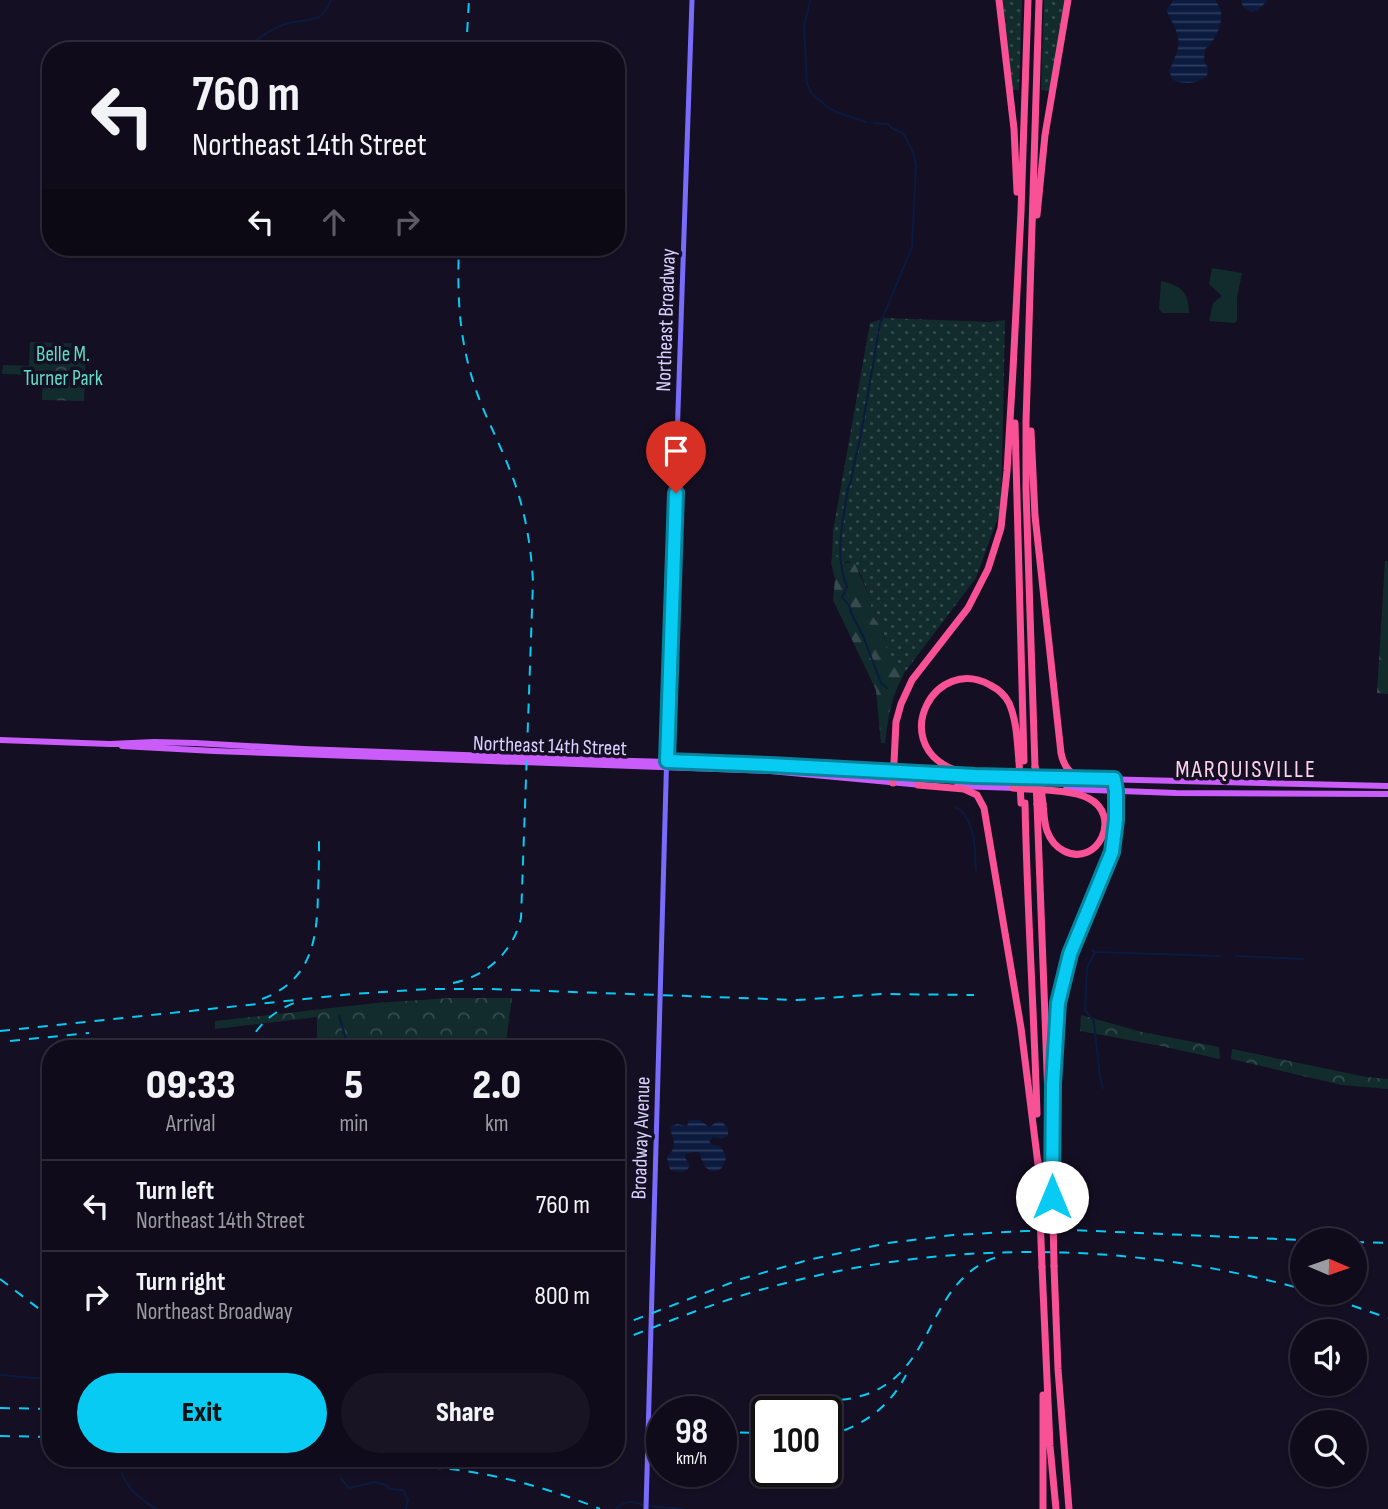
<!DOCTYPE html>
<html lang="en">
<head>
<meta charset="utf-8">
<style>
  :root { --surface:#0f0b1a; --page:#181423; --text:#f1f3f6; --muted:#9b9ba2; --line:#2f2b39; --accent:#08cbf3 }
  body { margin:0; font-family:"Sofia Sans Condensed",sans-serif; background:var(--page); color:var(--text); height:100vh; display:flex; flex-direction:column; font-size:26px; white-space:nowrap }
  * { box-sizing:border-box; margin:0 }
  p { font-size:23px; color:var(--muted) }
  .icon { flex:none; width:38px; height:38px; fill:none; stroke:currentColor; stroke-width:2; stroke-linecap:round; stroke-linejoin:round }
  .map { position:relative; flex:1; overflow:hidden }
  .details { position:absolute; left:42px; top:1040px; width:583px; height:427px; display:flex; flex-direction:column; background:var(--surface); border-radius:28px; box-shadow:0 2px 5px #0004,0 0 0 2px var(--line) }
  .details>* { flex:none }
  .guide { position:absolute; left:42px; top:42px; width:583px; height:214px; border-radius:28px; box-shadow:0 2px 5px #0004,0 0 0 2px var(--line); background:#0f0b1a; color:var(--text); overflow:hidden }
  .needle { width:46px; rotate:92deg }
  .fabs { position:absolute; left:1290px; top:1228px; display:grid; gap:14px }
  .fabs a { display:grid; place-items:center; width:77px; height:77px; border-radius:50%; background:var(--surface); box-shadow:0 2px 5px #0004,0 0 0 2px var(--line); font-size:35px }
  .speed { position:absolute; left:646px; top:1396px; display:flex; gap:14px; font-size:35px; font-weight:700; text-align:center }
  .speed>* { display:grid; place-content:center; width:91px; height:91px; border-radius:50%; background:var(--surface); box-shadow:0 2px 5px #0004,0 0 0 2px var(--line); line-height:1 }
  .speed small { font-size:18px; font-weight:400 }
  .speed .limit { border:4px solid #111; border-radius:10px; background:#fff; color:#111 }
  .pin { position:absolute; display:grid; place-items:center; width:60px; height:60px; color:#fff; margin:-72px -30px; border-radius:50% 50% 50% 0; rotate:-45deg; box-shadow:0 0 7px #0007 }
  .pin .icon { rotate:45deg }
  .me { position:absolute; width:77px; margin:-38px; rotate:0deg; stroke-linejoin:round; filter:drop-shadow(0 0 5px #0008) }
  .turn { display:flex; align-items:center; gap:24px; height:147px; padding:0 35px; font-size:32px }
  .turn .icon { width:91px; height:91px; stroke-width:2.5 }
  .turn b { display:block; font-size:49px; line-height:60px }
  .lanes { display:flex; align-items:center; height:66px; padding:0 35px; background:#0003; justify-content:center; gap:35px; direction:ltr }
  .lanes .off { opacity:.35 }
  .eta { display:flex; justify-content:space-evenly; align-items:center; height:119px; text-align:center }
  .eta b { font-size:42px; font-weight:800; line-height:49px }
  .action { display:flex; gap:14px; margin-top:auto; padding:14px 35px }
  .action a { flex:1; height:80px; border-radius:42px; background:var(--accent); color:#111; font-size:28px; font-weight:800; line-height:80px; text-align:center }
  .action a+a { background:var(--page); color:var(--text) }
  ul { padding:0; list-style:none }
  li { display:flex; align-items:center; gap:21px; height:91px; padding:0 35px; border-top:2px solid var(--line) }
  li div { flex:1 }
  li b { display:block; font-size:26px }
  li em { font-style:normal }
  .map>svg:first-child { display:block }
</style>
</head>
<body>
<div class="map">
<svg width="1388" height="1509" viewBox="0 0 1388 1509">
  <defs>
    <pattern id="grass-dots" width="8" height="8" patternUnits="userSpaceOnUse" patternTransform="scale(1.75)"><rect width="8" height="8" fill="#122c2d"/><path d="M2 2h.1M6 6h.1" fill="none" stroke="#344a4c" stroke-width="1.8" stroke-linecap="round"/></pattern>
    <pattern id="forest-firs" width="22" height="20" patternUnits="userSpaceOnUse" patternTransform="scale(1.75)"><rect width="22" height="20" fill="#122c2d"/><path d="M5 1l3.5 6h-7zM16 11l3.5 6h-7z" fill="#344a4c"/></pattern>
    <pattern id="park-crowns" width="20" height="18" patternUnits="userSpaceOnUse" patternTransform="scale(1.75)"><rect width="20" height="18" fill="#122c2d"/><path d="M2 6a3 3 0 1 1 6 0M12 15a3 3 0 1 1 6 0" fill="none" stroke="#344a4c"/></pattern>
    <pattern id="water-rules" width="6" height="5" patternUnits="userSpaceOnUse" patternTransform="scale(1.75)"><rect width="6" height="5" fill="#0b1b3f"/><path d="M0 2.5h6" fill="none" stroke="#2e3b5c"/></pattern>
  </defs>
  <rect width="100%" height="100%" fill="#140f23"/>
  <!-- grass -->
  <path fill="url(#grass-dots)" d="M 1001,0 L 1022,0 L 1019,90 L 1012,90 Z
    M 1044,0 L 1066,0 L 1050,91 L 1041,90 Z
    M 885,318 L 991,322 L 1005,320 L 1001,509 L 976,578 L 905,672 L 887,652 L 883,630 L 871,614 L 871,600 L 860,573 L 849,561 L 842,563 L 835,555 L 832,557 L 833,531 L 870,323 Z"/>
  <!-- forest -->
  <path fill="url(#forest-firs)" d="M 835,555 L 842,563 L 854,562 L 871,600 L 871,614 L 883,630 L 887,652 L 905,672 C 890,699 889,715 885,743 L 881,743 L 876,690 L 833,600 L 835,579 L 831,563 L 832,557 Z
    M 1385,561 L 1388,561 L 1388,694 L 1377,693 Z"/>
  <!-- park -->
  <path fill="url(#park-crowns)" d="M 30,342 L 86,344 L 84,401 L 42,400 L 43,375 L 2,374 L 3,365 L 29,366 Z
    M 449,998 L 512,998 L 505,1048 L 317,1048 L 317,1017 L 215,1029 L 215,1021 L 376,1003 Z
    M 1081,1015 L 1142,1032 L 1219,1047 L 1220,1059 L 1161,1046 L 1080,1031 Z
    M 1232,1049 L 1366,1077 L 1388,1079 L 1388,1089 L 1342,1085 L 1231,1059 Z"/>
  <!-- garden -->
  <path fill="#122c2d" d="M 1212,268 L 1242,273 L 1237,298 L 1237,320 L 1235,323 L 1209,321 L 1213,303 L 1222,296 L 1209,284 Z
    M 1161,281 C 1182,286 1189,292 1189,313 L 1162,313 L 1159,309 Z
    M 34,348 L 54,349 L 54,368 L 33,367 Z"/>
  <!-- water -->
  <path fill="url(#water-rules)" d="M 1173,0 L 1215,0 C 1216,2 1221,9 1221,11 C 1223,24 1215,42 1205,49 L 1204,61 L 1208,68 L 1207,76 C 1198,84 1183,85 1173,80 L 1169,71 C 1183,41 1181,39 1166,10 L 1172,3 Z
    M 1241,0 L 1268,0 L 1258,10 L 1251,12 L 1243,7 Z
    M 689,1120 L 700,1120 L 709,1127 L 717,1122 L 722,1122 L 728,1128 L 728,1136 L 721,1139 L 713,1137 L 709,1141 L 712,1145 L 720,1146 L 726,1155 C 725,1177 703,1177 700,1153 L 696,1152 L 685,1154 L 685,1158 L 690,1164 C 688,1174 678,1173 670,1170 L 667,1157 C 669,1154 672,1152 673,1149 C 677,1141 669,1134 671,1126 L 677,1124 L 687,1126 Z"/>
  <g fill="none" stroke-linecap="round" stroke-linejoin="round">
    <!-- stream -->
    <path stroke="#0b1b3f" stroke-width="2" d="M 810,0 L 804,27 L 807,84 L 812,94 L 829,108 L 836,112 L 866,122
      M 254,42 C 264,34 277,26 289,23 C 310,18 322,24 331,0
      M 874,123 L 888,124 L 893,129 L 903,133 L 913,152 L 916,164 L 912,247 L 880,324 L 861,434 L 852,474 L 851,481 L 848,488 C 843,520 834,556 847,587 L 842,597 L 850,607 L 851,613 L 863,636 L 881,683 L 887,688
      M 955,808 L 961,810 C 977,831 974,845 976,870
      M 1092,950 L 1095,952 L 1219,956
      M 1095,952 L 1087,968 L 1085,1010 L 1094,1021 L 1100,1078 L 1103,1088
      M 1236,956 L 1303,959
      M 339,1016 L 349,1048
      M 0,1375 C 17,1376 34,1379 51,1378
      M 122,1473 C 128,1491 141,1499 156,1509
      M 341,1479 L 349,1488 L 375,1482 L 386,1485 L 390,1489 L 403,1490 L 408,1500 L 406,1509
      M 650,1506 L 682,1509
      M 616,1509 C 625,1500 632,1501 643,1505"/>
    <!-- secondary -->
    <path stroke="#7a6cfa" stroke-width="5" d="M 646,1509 L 669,674 L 692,0"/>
    <!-- primary -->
    <path stroke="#ca5dfa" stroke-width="6" d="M 0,740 L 110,744 L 154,742 L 195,743 L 303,749 L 598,760 L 770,765 L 970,776
      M 122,746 L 214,751 L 770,771 L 922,785
      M 1016,777 L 1388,786
      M 957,786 L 1016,788
      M 1066,789 L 1176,793 L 1388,794"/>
    <!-- motorway -->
    <path stroke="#f95196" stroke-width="7" d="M 999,0 L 1014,129 L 1017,192
      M 1037,215 L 1045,135 L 1068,0
      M 1015,423 L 1024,761
      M 1031,431 L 1035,516 L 1061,753 C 1064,768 1071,776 1087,779
      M 1035,767 L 1026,490 L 1026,422 L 1039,0
      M 1014,776 C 994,775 969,776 950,768 C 890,740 935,655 990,685 C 998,689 1005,695 1009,703 C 1017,721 1017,742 1019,761
      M 893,783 L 896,722 L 901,704 L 912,680 L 968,608 L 988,569 L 1001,528 L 1007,471 L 1013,370 L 1021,212 L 1028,0
      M 918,785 L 964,789 L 977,795 L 984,808 L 1021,1028 L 1038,1164
      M 1013,788 C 1034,790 1071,789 1088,798 C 1123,815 1098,868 1064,851 C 1056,847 1050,839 1047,831 C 1044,822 1044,813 1043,804
      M 1025,803 C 1027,907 1034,1010 1037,1114
      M 1037,804 L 1048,1097
      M 1038,1161 L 1040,1215
      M 1052,1193 L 1053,1215
      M 1052,1197 L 1053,1085 L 1057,1003 L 1070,954 L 1112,852 L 1116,820 L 1116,791 L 1114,780
      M 1054,1266 L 1058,1369 L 1069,1509
      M 1042,1267 L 1050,1446 L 1056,1509
      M 1043,1509 L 1043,1395"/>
    <!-- rail -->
    <path stroke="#08cbf3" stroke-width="2" stroke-dasharray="10 9" stroke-linecap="butt" d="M 466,51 L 469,0
      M 453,983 C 487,976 513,952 521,918 L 533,582 C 531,543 524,504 509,468 C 498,439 483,413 474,384 C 459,339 457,294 459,247
      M 262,999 C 312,980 317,940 318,893 C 319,873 319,853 319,833
      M 0,1031 L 352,994 L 429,989 L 490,989 L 797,1000 L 881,994 L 974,995
      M 10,1041 L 89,1033
      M 246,1048 C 256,1027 272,1012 294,1003
      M 1354,1242 L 1388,1243
      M 0,1279 L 51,1318
      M 1316,1293 L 1388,1318
      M 616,1327 L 741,1279 L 812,1259 L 888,1243 L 953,1235 L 1025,1231 L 1070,1230 L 1326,1241
      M 616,1342 C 667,1322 718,1301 771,1287 C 945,1239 1129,1241 1302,1289
      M 803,1399 C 821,1400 839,1402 857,1397 C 939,1377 922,1280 1000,1256
      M 0,1408 L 51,1409
      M 721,1432 L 766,1433
      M 0,1436 L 51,1437
      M 826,1436 C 862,1427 889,1408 906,1375
      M 241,1458 C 301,1467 362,1464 423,1467 C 484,1470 544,1486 600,1509"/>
    <!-- motorway-bridge -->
    <path stroke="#f95196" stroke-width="7" d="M 1019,761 L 1021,803
      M 1035,767 L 1040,779 L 1043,804
      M 1036,784 L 1037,804
      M 1040,1215 L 1042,1267
      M 1053,1215 L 1054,1266"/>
  </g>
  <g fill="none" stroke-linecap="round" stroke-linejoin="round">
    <defs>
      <path id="route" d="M 676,493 L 667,761 L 770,765 L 975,776 L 1114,779 L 1116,791 L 1116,820 L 1112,852 L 1070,954 L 1058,1003 L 1053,1085 L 1052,1197"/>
    </defs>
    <!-- route casing -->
    <use href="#route" stroke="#05849e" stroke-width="18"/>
    <!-- route -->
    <use href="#route" stroke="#08cbf3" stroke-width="12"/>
  </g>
  <g text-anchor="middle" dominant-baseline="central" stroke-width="7" stroke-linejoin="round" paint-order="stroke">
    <!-- street labels -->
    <g font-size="21" fill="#dad2fe" stroke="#140f23">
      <text transform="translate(666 320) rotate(-88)">Northeast Broadway</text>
      <text transform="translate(550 746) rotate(2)">Northeast 14th Street</text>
      <text transform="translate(641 1138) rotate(-88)">Broadway Avenue</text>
    </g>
    <!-- park labels -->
    <g font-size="21" fill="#60dbc5" stroke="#140f23">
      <text x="63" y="354">Belle M.<tspan x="63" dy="24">Turner Park</tspan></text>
    </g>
    <!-- quarter labels -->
    <g font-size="24" letter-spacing="2" fill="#fed4eb" stroke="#140f23">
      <text x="1246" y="769">MARQUISVILLE</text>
    </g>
  </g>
</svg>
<div class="fabs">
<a><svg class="needle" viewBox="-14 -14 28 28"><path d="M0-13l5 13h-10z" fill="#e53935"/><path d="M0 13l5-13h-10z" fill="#9b9ba2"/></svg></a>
<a><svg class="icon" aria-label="sound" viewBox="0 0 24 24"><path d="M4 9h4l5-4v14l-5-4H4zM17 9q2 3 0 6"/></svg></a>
<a><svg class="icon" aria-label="search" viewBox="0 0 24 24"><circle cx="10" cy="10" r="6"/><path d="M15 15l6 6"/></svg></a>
</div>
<div class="speed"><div>98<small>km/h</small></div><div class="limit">100</div></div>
<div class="pin" style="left:676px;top:493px;background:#d93025"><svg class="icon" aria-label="arrive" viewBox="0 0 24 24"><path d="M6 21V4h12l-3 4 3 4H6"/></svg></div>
<svg class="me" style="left:1052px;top:1197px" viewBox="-20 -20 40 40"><circle r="19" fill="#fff"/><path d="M0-13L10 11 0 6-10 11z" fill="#08cbf3"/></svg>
<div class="guide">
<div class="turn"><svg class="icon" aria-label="left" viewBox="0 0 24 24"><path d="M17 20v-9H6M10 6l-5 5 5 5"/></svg><div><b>760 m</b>Northeast 14th Street</div></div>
<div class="lanes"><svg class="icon" aria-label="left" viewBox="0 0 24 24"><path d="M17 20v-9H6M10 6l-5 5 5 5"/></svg><svg class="icon off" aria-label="ahead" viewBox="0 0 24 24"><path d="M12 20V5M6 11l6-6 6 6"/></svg><svg class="icon off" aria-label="right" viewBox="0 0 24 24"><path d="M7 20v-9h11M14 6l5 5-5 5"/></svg></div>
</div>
<section class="details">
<div class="eta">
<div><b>09:33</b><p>Arrival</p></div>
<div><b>5</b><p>min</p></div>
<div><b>2.0</b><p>km</p></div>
</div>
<ul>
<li><svg class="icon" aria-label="left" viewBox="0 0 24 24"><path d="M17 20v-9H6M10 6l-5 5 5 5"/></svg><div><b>Turn left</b><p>Northeast 14th Street</p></div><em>760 m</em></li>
<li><svg class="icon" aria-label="right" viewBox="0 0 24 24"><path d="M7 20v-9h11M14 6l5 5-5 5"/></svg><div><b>Turn right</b><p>Northeast Broadway</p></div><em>800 m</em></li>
</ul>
<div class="action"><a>Exit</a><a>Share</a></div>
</section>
</div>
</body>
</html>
